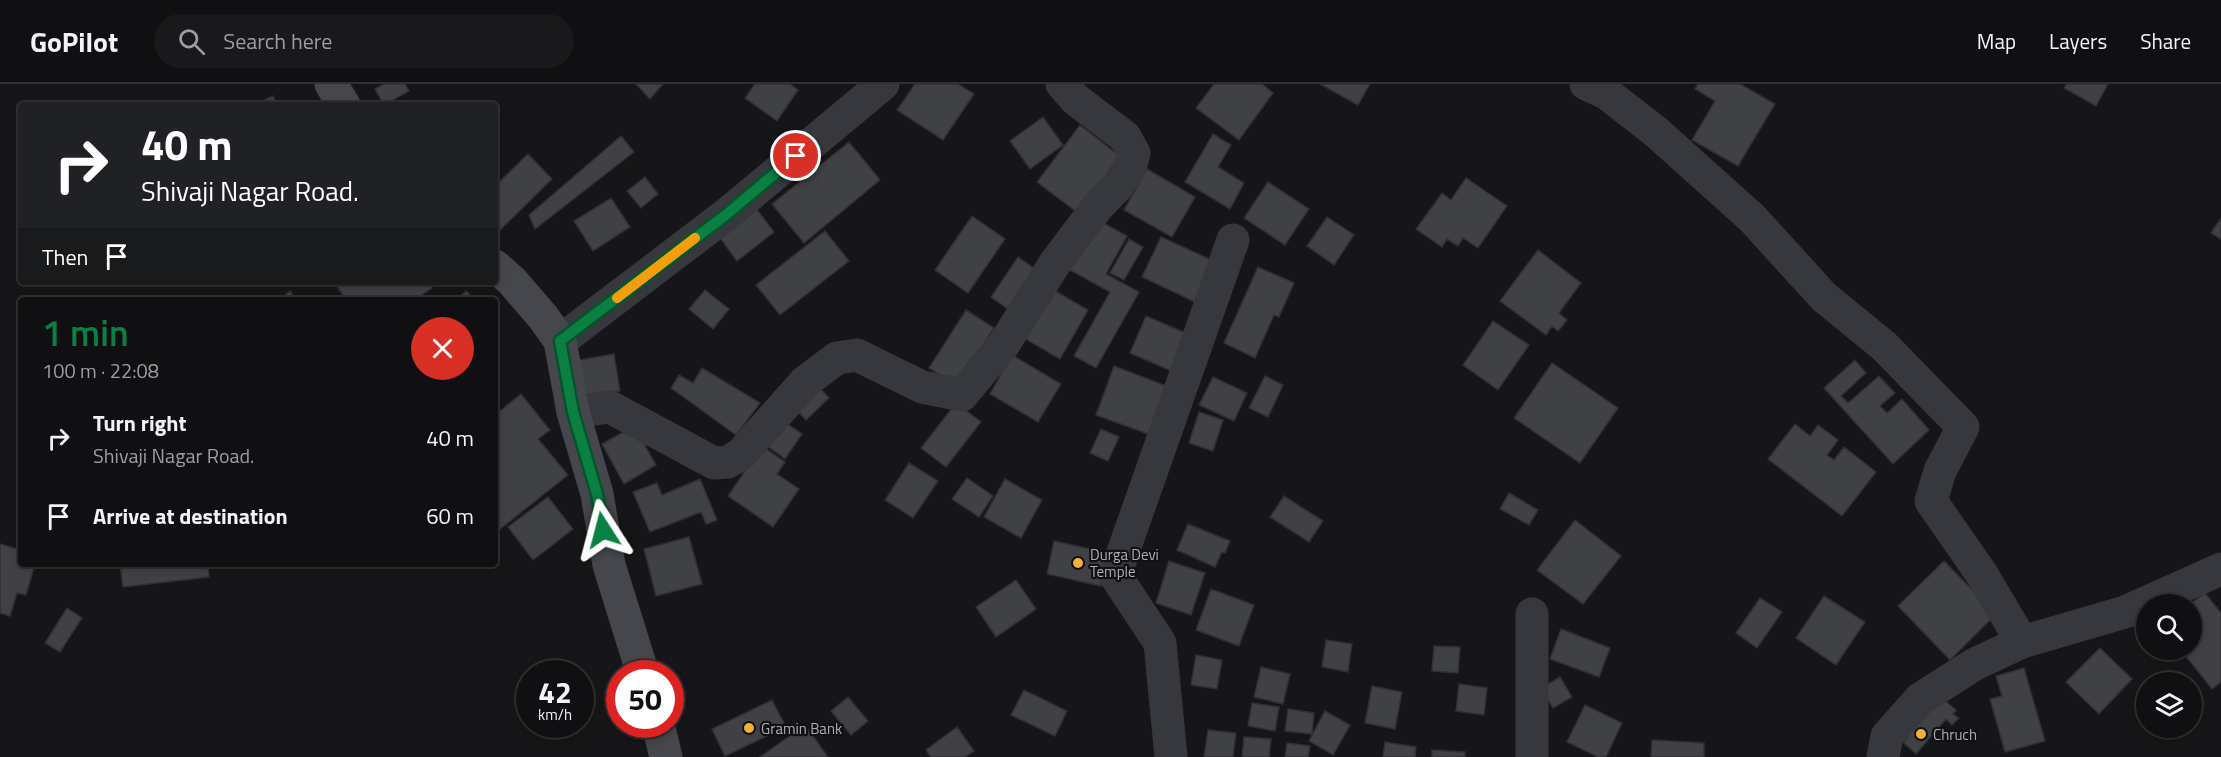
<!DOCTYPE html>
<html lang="en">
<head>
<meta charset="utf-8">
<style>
  :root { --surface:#101012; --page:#19191b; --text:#f1f3f6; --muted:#9c9d9f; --line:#303032; --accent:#0b8043 }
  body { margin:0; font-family:"Titillium Web",sans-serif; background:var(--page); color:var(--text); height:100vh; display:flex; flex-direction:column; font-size:22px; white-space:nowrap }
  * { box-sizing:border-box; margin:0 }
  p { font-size:20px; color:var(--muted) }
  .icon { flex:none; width:33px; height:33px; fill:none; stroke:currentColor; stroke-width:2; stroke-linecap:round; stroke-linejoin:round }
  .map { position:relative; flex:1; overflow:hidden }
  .panel { position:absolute; left:18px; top:213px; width:480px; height:270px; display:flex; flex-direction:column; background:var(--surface); border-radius:6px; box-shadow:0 3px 9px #0003,0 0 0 2px var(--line) }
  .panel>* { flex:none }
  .top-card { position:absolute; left:18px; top:18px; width:480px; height:183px; border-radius:6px; box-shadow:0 3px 9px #0003,0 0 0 2px var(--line); background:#202124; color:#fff; overflow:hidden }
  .controls { position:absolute; left:2136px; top:510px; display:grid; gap:12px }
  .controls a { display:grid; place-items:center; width:66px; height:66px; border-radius:50%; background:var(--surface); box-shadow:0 3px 9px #0003,0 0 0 2px var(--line); font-size:30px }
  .speed { position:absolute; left:516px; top:576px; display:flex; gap:12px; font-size:30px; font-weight:700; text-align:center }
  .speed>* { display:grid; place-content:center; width:78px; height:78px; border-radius:50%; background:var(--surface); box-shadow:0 3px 9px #0003,0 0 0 2px var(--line); line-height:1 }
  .speed small { font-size:15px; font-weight:400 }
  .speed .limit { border:9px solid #d22; background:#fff; color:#111 }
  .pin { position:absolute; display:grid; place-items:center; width:51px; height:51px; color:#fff; margin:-26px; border:3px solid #fff; border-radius:50%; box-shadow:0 2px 6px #0007 }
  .me { position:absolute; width:66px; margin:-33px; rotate:351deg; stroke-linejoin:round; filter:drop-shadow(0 0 4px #0008) }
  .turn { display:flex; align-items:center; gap:21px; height:126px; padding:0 24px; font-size:27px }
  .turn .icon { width:78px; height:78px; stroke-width:2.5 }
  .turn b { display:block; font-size:42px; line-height:51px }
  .then { display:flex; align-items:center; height:57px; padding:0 24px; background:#0003; gap:12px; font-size:22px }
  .round { display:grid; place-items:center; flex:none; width:63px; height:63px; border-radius:32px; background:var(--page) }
  .head { display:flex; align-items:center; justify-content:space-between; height:102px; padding:0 24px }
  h1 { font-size:36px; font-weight:600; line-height:45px; color:var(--accent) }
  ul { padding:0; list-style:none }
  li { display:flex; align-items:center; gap:18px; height:78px; padding:0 24px }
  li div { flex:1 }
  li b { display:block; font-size:22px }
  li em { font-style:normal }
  header { display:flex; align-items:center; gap:36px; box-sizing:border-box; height:84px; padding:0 30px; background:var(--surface); border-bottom:2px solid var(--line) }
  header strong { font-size:28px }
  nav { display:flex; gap:33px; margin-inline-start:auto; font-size:21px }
  .search { width:420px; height:54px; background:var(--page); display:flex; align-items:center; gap:15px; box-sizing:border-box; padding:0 21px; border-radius:33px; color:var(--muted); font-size:22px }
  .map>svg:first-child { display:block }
</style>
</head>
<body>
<header>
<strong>GoPilot</strong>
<div class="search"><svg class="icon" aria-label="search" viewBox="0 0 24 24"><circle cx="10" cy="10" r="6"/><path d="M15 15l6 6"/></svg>Search here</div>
<nav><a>Map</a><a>Layers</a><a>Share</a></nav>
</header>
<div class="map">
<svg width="2221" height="673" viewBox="0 0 2221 673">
  <rect width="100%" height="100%" fill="#161618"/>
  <!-- building -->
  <path fill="#404145" stroke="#303034" stroke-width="1.5" d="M 384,0 L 405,0 L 409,7 L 384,21 L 375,5 Z
    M 636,0 L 663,0 L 650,15 Z
    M 755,0 L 790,0 L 798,6 L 777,37 L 745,14 Z
    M 915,0 L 958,0 L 974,10 L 943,56 L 897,26 Z
    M 1214,0 L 1262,0 L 1273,9 L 1239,56 L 1196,24 Z
    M 1320,0 L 1370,0 L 1358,21 Z
    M 1698,0 L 1740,0 L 1775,20 L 1738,82 L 1692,56 L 1715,17 L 1695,5 Z
    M 2067,0 L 2108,0 L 2096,22 L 2064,4 Z
    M 273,12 L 277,21 L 253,21 Z
    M 1043,33 L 1063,61 L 1030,85 L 1010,57 Z
    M 1080,41 L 1121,73 L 1078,129 L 1037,98 Z
    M 1213,50 L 1231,61 L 1218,83 L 1244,99 L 1230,125 L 1185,98 Z
    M 621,52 L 634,68 L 535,145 L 529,131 Z
    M 849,58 L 880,96 L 804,159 L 772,120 Z
    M 528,70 L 552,95 L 495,151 L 495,102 Z
    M 1147,85 L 1195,113 L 1172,153 L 1124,126 Z
    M 645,93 L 658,110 L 641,124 L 627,107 Z
    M 1466,94 L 1507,122 L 1478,164 L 1463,154 L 1458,162 L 1447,155 L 1442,163 L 1416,145 L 1442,109 L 1451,116 Z
    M 1268,98 L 1309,125 L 1285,161 L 1244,134 Z
    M 611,114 L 630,143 L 593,167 L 574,137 Z
    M 755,123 L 774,148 L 737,177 L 718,151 Z
    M 972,132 L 1005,155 L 968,209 L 935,186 Z
    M 1327,133 L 1354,151 L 1334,181 L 1307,162 Z
    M 2221,134 L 2221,155 L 2211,149 Z
    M 1096,135 L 1127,152 L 1106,190 L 1139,208 L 1096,284 L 1074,272 L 1110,208 L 1068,185 Z
    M 825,147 L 849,177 L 780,231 L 756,201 Z
    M 1161,153 L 1216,178 L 1197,219 L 1142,193 Z
    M 1129,155 L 1143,163 L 1124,196 L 1110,189 Z
    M 1538,166 L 1581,199 L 1559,229 L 1567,236 L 1558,247 L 1552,242 L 1546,251 L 1500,217 Z
    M 1018,173 L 1035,185 L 1008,225 L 991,213 Z
    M 1258,183 L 1294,199 L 1279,233 L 1274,231 L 1255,274 L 1224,259 Z
    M 334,198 L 427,198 L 432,204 L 414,216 L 342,216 L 345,214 Z
    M 1045,201 L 1088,226 L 1060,275 L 1017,250 Z
    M 705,206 L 729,225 L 713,245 L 689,225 Z
    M 290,207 L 296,216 L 279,216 Z
    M 466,207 L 475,216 L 457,216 Z
    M 966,226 L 994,244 L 957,302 L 929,284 Z
    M 1146,232 L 1190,251 L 1174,288 L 1130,269 Z
    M 1493,237 L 1529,261 L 1498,306 L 1463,281 Z
    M 614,270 L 620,307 L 585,312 L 579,276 Z
    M 1012,271 L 1061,300 L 1038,338 L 990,310 Z
    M 1855,276 L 1866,289 L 1841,312 L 1848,319 L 1879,292 L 1895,309 L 1880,322 L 1887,329 L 1902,315 L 1929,346 L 1893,380 L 1824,304 Z
    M 1552,279 L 1618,324 L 1580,379 L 1514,334 Z
    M 1114,282 L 1169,303 L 1151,351 L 1096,331 Z
    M 702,284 L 760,319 L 736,351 L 671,304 L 679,291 L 693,299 Z
    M 1265,292 L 1283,301 L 1268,333 L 1249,324 Z
    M 1213,293 L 1247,309 L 1234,337 L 1199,321 Z
    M 817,301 L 829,314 L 806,336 L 793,322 Z
    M 521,310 L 550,346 L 538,355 L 568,391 L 495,449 L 495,331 Z
    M 956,319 L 981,338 L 946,383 L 921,364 Z
    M 1199,328 L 1223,336 L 1213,367 L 1189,359 Z
    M 779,334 L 802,350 L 785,375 L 762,358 Z
    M 1795,340 L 1810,352 L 1818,341 L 1838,356 L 1827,371 L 1834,376 L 1844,363 L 1876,388 L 1842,432 L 1768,375 Z
    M 634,342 L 656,381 L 624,400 L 602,360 Z
    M 1101,345 L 1119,353 L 1108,377 L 1090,369 Z
    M 762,362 L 785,378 L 777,390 L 799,405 L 773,443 L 728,412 Z
    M 909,379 L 938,397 L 913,434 L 885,416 Z
    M 967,394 L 993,412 L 979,433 L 952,415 Z
    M 700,395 L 717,436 L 706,440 L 701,428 L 650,448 L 633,408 L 657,399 L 662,411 Z
    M 1005,395 L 1042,416 L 1021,454 L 984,433 Z
    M 1509,409 L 1538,426 L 1529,441 L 1500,425 Z
    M 1284,412 L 1323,437 L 1309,458 L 1270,433 Z
    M 548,413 L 573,445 L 533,476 L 508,443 Z
    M 1575,436 L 1621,472 L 1583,520 L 1537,486 Z
    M 1188,440 L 1230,457 L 1225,469 L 1222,468 L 1215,483 L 1177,466 Z
    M 689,453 L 702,500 L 656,512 L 644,465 Z
    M 1054,457 L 1108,469 L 1101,502 L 1047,490 Z
    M 0,460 L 21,466 L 21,480 L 35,480 L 26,511 L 17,509 L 10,532 L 0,529 Z
    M 1169,477 L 1205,489 L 1191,531 L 1156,519 Z
    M 1944,477 L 1996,530 L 1950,576 L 1898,522 Z
    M 120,480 L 208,480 L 209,493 L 123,503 Z
    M 1016,496 L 1036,525 L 996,553 L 976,523 Z
    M 1211,505 L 1254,521 L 1239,562 L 1196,546 Z
    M 2205,509 L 2221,529 L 2221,598 L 2212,605 L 2181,566 L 2192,566 L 2192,520 L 2190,520 Z
    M 1824,512 L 1865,538 L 1836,581 L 1796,554 Z
    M 1760,514 L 1782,528 L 1757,564 L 1736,549 Z
    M 67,524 L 82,534 L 60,568 L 45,559 Z
    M 1561,545 L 1610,564 L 1599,593 L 1550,575 Z
    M 1326,556 L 1352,560 L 1348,588 L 1322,583 Z
    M 1434,562 L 1460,563 L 1458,589 L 1432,587 Z
    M 2100,564 L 2132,595 L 2099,630 L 2066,598 Z
    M 1196,571 L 1222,576 L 1217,605 L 1191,601 Z
    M 1261,583 L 1290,590 L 1283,620 L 1254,613 Z
    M 2024,584 L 2045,657 L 2005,668 L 1990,615 L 2002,612 L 1996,592 Z
    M 1560,593 L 1572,613 L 1553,624 L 1541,604 Z
    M 1459,600 L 1487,604 L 1484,631 L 1456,627 Z
    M 1372,602 L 1402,608 L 1395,645 L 1365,639 Z
    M 1024,606 L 1067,627 L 1055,652 L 1011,631 Z
    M 848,613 L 868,637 L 851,651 L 831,627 Z
    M 1942,614 L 1956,626 L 1953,630 L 1959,634 L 1952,641 L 1946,635 L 1916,670 L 1904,659 L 1922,627 Z
    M 772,616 L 786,643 L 725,672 L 712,645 Z
    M 1252,619 L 1279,623 L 1275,647 L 1248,642 Z
    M 1585,621 L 1622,639 L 1606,673 L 1598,673 L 1567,658 Z
    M 1288,625 L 1314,629 L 1312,650 L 1285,647 Z
    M 1325,627 L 1350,641 L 1333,671 L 1309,657 Z
    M 805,641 L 828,673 L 760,673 Z
    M 957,643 L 974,667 L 965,673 L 931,673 L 926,666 Z
    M 1208,646 L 1236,649 L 1233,673 L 1204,673 Z
    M 1244,653 L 1271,655 L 1269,673 L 1242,673 Z
    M 1652,656 L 1704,659 L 1704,673 L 1651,673 Z
    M 1385,658 L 1416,663 L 1415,673 L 1383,673 Z
    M 1287,659 L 1310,662 L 1308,673 L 1285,673 Z
    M 1432,666 L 1465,668 L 1465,673 L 1432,673 Z"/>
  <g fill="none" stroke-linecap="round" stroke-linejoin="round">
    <!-- minor -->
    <path stroke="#37383d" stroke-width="33" d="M 1586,0 L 1606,9 L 1655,47 L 1752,134 L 1824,213 L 1884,262 L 1963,343 L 1940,387 L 1931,417 L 1981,489 L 2022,558
      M 560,257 L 727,130 L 883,0
      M 573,328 L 610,323 L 714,379 L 728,378 L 741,370 L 805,298 L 837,274 L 857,271 L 922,303 L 962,311 L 1004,260 L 1055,179 L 1099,121 L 1117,103 L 1131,81 L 1134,69 L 1125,53 L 1075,15 L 1062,0
      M 1171,673 L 1160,559 L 1115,491 L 1233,156
      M 1532,673 L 1532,530
      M 1883,673 L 1887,652 L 1920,615 L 1975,580 L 2022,558 L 2125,528 L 2221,485"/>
    <!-- secondary -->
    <path stroke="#45474d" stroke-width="33" d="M 331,0 L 344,21
      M 495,182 L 512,197 L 543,233 L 560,257 L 573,328 L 597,410 L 609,481 L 643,590
      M 658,640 L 666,673"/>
  </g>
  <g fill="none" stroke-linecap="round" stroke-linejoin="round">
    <defs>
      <path id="route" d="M 603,446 L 597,410 L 573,328 L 560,257 L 727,130 L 796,72"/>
    </defs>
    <!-- route casing -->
    <use href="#route" stroke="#07532c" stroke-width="15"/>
    <!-- route -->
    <use href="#route" stroke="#0b8043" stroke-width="10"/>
    <!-- slow -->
    <path stroke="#f59e0b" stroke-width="10" d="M 617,214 L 695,154"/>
  </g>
  <!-- markers -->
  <g fill="#f2b134" stroke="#111113" stroke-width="2">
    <circle cx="1078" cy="479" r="6"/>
    <circle cx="749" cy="644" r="6"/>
    <circle cx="1921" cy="650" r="6"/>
  </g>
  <g text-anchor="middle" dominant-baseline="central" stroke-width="4.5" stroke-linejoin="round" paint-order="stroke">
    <!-- poi labels -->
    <g font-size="15" fill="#a8adb8" stroke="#111113" text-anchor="start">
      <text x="1090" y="470">Durga Devi<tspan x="1090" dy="17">Temple</tspan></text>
      <text x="761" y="644">Gramin Bank</text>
      <text x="1933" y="650">Chruch</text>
    </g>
  </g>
</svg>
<div class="controls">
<a><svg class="icon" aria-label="search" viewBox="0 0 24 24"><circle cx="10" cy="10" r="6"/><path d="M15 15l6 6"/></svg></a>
<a><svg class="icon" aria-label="layers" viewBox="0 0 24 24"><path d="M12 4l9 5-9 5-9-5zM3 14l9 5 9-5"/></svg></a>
</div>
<div class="speed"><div>42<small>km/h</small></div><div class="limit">50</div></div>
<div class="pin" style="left:796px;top:72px;background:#d93025"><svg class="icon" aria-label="arrive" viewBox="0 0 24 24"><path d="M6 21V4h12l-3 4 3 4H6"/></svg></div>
<svg class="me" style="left:603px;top:446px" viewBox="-20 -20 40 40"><path d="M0-17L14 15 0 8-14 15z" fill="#0b8043" stroke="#fff" stroke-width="4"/></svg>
<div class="top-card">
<div class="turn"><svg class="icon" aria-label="right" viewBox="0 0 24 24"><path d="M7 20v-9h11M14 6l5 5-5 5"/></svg><div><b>40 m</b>Shivaji Nagar Road.</div></div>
<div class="then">Then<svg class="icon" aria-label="arrive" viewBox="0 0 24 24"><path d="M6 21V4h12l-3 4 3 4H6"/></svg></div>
</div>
<section class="panel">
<div class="head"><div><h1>1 min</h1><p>100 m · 22:08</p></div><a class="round" style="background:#d93025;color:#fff"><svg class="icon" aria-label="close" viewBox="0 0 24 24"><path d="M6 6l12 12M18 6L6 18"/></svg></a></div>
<ul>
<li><svg class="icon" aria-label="right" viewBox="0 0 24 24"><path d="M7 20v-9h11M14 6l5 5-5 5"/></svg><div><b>Turn right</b><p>Shivaji Nagar Road.</p></div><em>40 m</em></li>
<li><svg class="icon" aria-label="arrive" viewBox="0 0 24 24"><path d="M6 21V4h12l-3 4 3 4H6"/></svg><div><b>Arrive at destination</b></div><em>60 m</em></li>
</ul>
</section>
</div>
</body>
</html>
